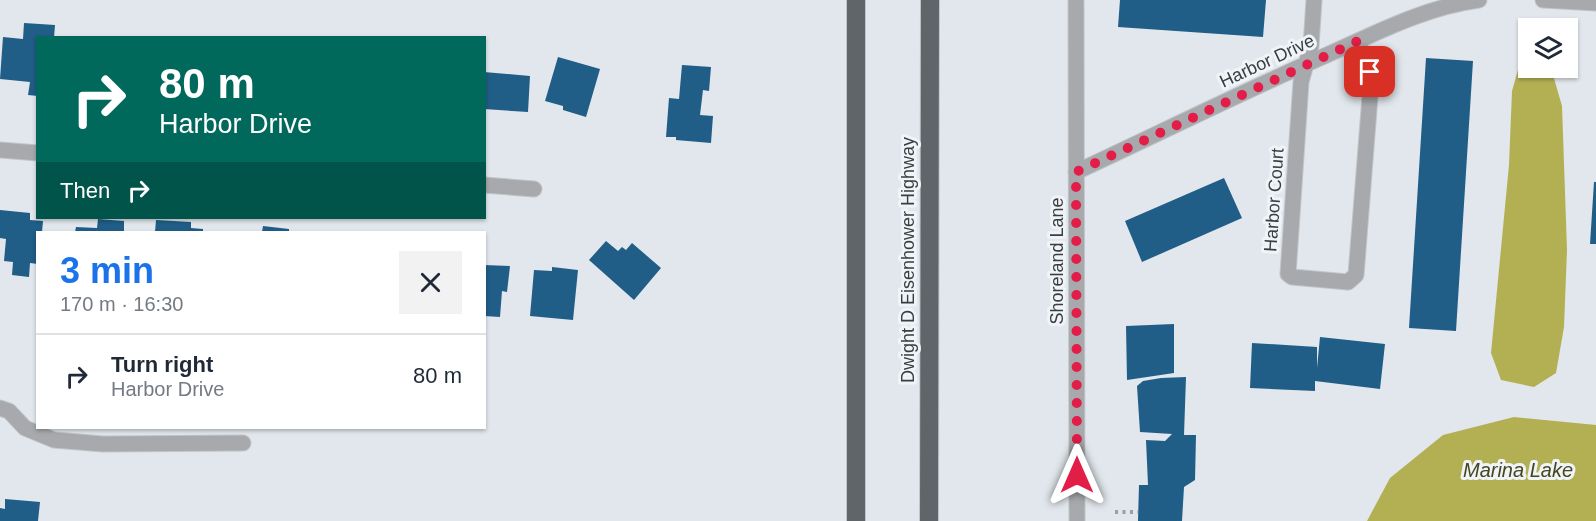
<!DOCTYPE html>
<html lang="en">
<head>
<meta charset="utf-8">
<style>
  :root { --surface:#fff; --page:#f2f2f3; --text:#1f2937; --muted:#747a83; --line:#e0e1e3; --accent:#1a73e8 }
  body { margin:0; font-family:Arial,sans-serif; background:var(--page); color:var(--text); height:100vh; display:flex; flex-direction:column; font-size:22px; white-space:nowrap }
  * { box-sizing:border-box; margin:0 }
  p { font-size:20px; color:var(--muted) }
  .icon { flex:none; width:33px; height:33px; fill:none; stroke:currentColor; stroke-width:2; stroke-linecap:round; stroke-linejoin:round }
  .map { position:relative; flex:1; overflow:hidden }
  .side { position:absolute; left:36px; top:231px; width:450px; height:198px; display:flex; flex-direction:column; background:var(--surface); border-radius:0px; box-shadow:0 2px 4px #0004 }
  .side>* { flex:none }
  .guide { position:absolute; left:36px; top:36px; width:450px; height:183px; border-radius:0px; box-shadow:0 2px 4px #0004; background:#00695c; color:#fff; overflow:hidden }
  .controls { position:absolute; left:1518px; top:18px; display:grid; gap:12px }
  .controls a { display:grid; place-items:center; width:60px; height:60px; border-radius:0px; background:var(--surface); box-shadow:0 2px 4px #0004; font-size:30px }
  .pin { position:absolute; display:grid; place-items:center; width:51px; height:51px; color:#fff; margin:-26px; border-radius:12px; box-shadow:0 3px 9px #0006 }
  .me { position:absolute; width:66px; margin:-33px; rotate:0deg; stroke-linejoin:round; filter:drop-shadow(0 0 4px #0008) }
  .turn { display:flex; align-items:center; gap:21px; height:126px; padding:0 24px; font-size:27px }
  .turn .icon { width:78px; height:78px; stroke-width:2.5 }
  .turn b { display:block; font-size:42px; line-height:51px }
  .then { display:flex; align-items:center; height:57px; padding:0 24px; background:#0003; gap:12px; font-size:22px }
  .round { display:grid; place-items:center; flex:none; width:63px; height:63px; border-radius:0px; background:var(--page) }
  .summary { display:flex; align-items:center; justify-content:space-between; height:102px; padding:0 24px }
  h1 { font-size:36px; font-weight:800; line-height:45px; color:var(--accent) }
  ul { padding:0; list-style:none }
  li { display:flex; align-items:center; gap:18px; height:84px; padding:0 24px; border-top:2px solid var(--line) }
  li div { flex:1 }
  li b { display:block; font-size:22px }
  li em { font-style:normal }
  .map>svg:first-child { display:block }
</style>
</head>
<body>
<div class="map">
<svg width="1596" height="521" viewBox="0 0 1596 521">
  <rect width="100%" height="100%" fill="#e1e7ec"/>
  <!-- water -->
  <path fill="#b3b054" d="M 1520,63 L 1528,64 L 1528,68 L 1551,68 L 1562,106 L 1567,250 L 1564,327 L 1556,373 L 1534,387 L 1501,380 L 1491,353 L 1509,165 L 1512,91 Z
    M 1514,417 L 1596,425 L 1596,521 L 1367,521 L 1390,478 L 1443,435 Z"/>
  <!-- building -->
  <path fill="#205d87" d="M 1120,0 L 1266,0 L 1263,37 L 1118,27 Z
    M 24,23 L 55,25 L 54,38 L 38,38 L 38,96 L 28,95 L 30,82 L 0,79 L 3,37 L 23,39 Z
    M 558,57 L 600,69 L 586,117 L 563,110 L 563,106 L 545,101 Z
    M 1426,58 L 1473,61 L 1456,331 L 1409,328 Z
    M 682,65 L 711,67 L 709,91 L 703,90 L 700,115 L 713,116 L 711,143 L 676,140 L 676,137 L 666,137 L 669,98 L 679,99 Z
    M 484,72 L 530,76 L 528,112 L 484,109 Z
    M 1224,178 L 1242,218 L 1142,262 L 1125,221 Z
    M 1594,182 L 1596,182 L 1596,244 L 1590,244 Z
    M 0,210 L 30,213 L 30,220 L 43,221 L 42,232 L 38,232 L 38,264 L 30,263 L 29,277 L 12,275 L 13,262 L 4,261 L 6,239 L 0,238 Z
    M 98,219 L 124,221 L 124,232 L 75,232 L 76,227 L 97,228 Z
    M 156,220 L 191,222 L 191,228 L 203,229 L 203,232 L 155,232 Z
    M 263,226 L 289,229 L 289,232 L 262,232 Z
    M 606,241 L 618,251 L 622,247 L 626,250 L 632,243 L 661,268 L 634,300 L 589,260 Z
    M 484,265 L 510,266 L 507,292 L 502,291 L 500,317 L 484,316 Z
    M 552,267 L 578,270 L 573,320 L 530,316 L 534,270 L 552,271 Z
    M 1174,324 L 1174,373 L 1127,380 L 1126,326 Z
    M 1320,337 L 1385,344 L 1380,389 L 1315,381 L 1315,391 L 1250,388 L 1252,343 L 1317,347 L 1317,368 Z
    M 1186,377 L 1184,435 L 1196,435 L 1195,480 L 1184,487 L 1182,521 L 1138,521 L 1139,485 L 1148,485 L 1146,440 L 1165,441 L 1172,434 L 1140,432 L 1137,386 L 1143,381 L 1161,378 Z
    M 5,499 L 40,502 L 38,521 L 0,521 L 0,508 L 5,509 Z"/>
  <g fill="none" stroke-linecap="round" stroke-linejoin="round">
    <defs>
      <path id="minor" d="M 1076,0 L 1077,521
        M 1314,0 L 1311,46 L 1301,82 L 1288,274 L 1292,277 L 1348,282 L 1356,275 L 1371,84 L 1369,79 L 1370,72 L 1358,41
        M 1543,0 L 1596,3
        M 0,150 L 38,153
        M 1076,172 C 1160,133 1244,91 1329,54 C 1378,32 1426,7 1479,0
        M 484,185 L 534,189
        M 0,408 L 9,411 L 25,428 L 54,440 L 103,444 L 243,443"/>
      <path id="highway" d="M 856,521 L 856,0
        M 929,521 L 930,0"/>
    </defs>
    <!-- minor casing -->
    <use href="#minor" stroke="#c0c5c9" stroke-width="17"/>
    <!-- highway casing -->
    <use href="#highway" stroke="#c0c5c9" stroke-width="20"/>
    <!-- path -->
    <path stroke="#9b9fa3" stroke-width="4" stroke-dasharray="3 4.5" stroke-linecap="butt" d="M 1115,512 L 1138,512"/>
    <!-- minor -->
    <use href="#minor" stroke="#a7a9ac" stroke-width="15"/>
    <!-- highway -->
    <use href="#highway" stroke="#606569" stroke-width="18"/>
  </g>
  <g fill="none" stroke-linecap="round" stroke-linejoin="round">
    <!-- route -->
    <path stroke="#e11d48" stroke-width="10" stroke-dasharray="0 18" d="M 1077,475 L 1076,172 L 1358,41 L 1370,72"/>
  </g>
  <g text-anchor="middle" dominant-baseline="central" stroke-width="6" stroke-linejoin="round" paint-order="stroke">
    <!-- street labels -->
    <g font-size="18" fill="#3b3d3f" stroke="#eff4f9">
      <text transform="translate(1267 61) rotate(-25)">Harbor Drive</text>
      <text transform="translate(1274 200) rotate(-86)">Harbor Court</text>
      <text transform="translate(908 260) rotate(-90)">Dwight D Eisenhower Highway</text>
      <text transform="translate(1057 261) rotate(-90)">Shoreland Lane</text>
    </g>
    <!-- water labels -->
    <g font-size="20" font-style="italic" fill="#48461f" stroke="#eff4f9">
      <text x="1518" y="470">Marina Lake</text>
    </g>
  </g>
</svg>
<div class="controls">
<a><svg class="icon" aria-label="layers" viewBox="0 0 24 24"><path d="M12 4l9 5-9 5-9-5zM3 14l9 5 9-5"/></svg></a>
</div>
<div class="pin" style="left:1370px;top:72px;background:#d93025"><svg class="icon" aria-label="arrive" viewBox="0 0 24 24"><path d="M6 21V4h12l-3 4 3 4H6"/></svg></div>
<svg class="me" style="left:1077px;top:475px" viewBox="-20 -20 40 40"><path d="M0-17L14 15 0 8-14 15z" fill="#e11d48" stroke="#fff" stroke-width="4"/></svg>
<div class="guide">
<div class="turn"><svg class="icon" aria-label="right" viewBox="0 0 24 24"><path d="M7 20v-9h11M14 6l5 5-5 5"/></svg><div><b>80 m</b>Harbor Drive</div></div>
<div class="then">Then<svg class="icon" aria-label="right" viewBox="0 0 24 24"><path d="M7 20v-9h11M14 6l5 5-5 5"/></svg></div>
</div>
<section class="side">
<div class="summary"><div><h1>3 min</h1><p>170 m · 16:30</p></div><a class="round"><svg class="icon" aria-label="close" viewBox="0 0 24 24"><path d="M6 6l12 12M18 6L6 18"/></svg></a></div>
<ul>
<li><svg class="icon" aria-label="right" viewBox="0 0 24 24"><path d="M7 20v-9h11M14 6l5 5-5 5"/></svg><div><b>Turn right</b><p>Harbor Drive</p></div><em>80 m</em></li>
</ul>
</section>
</div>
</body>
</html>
